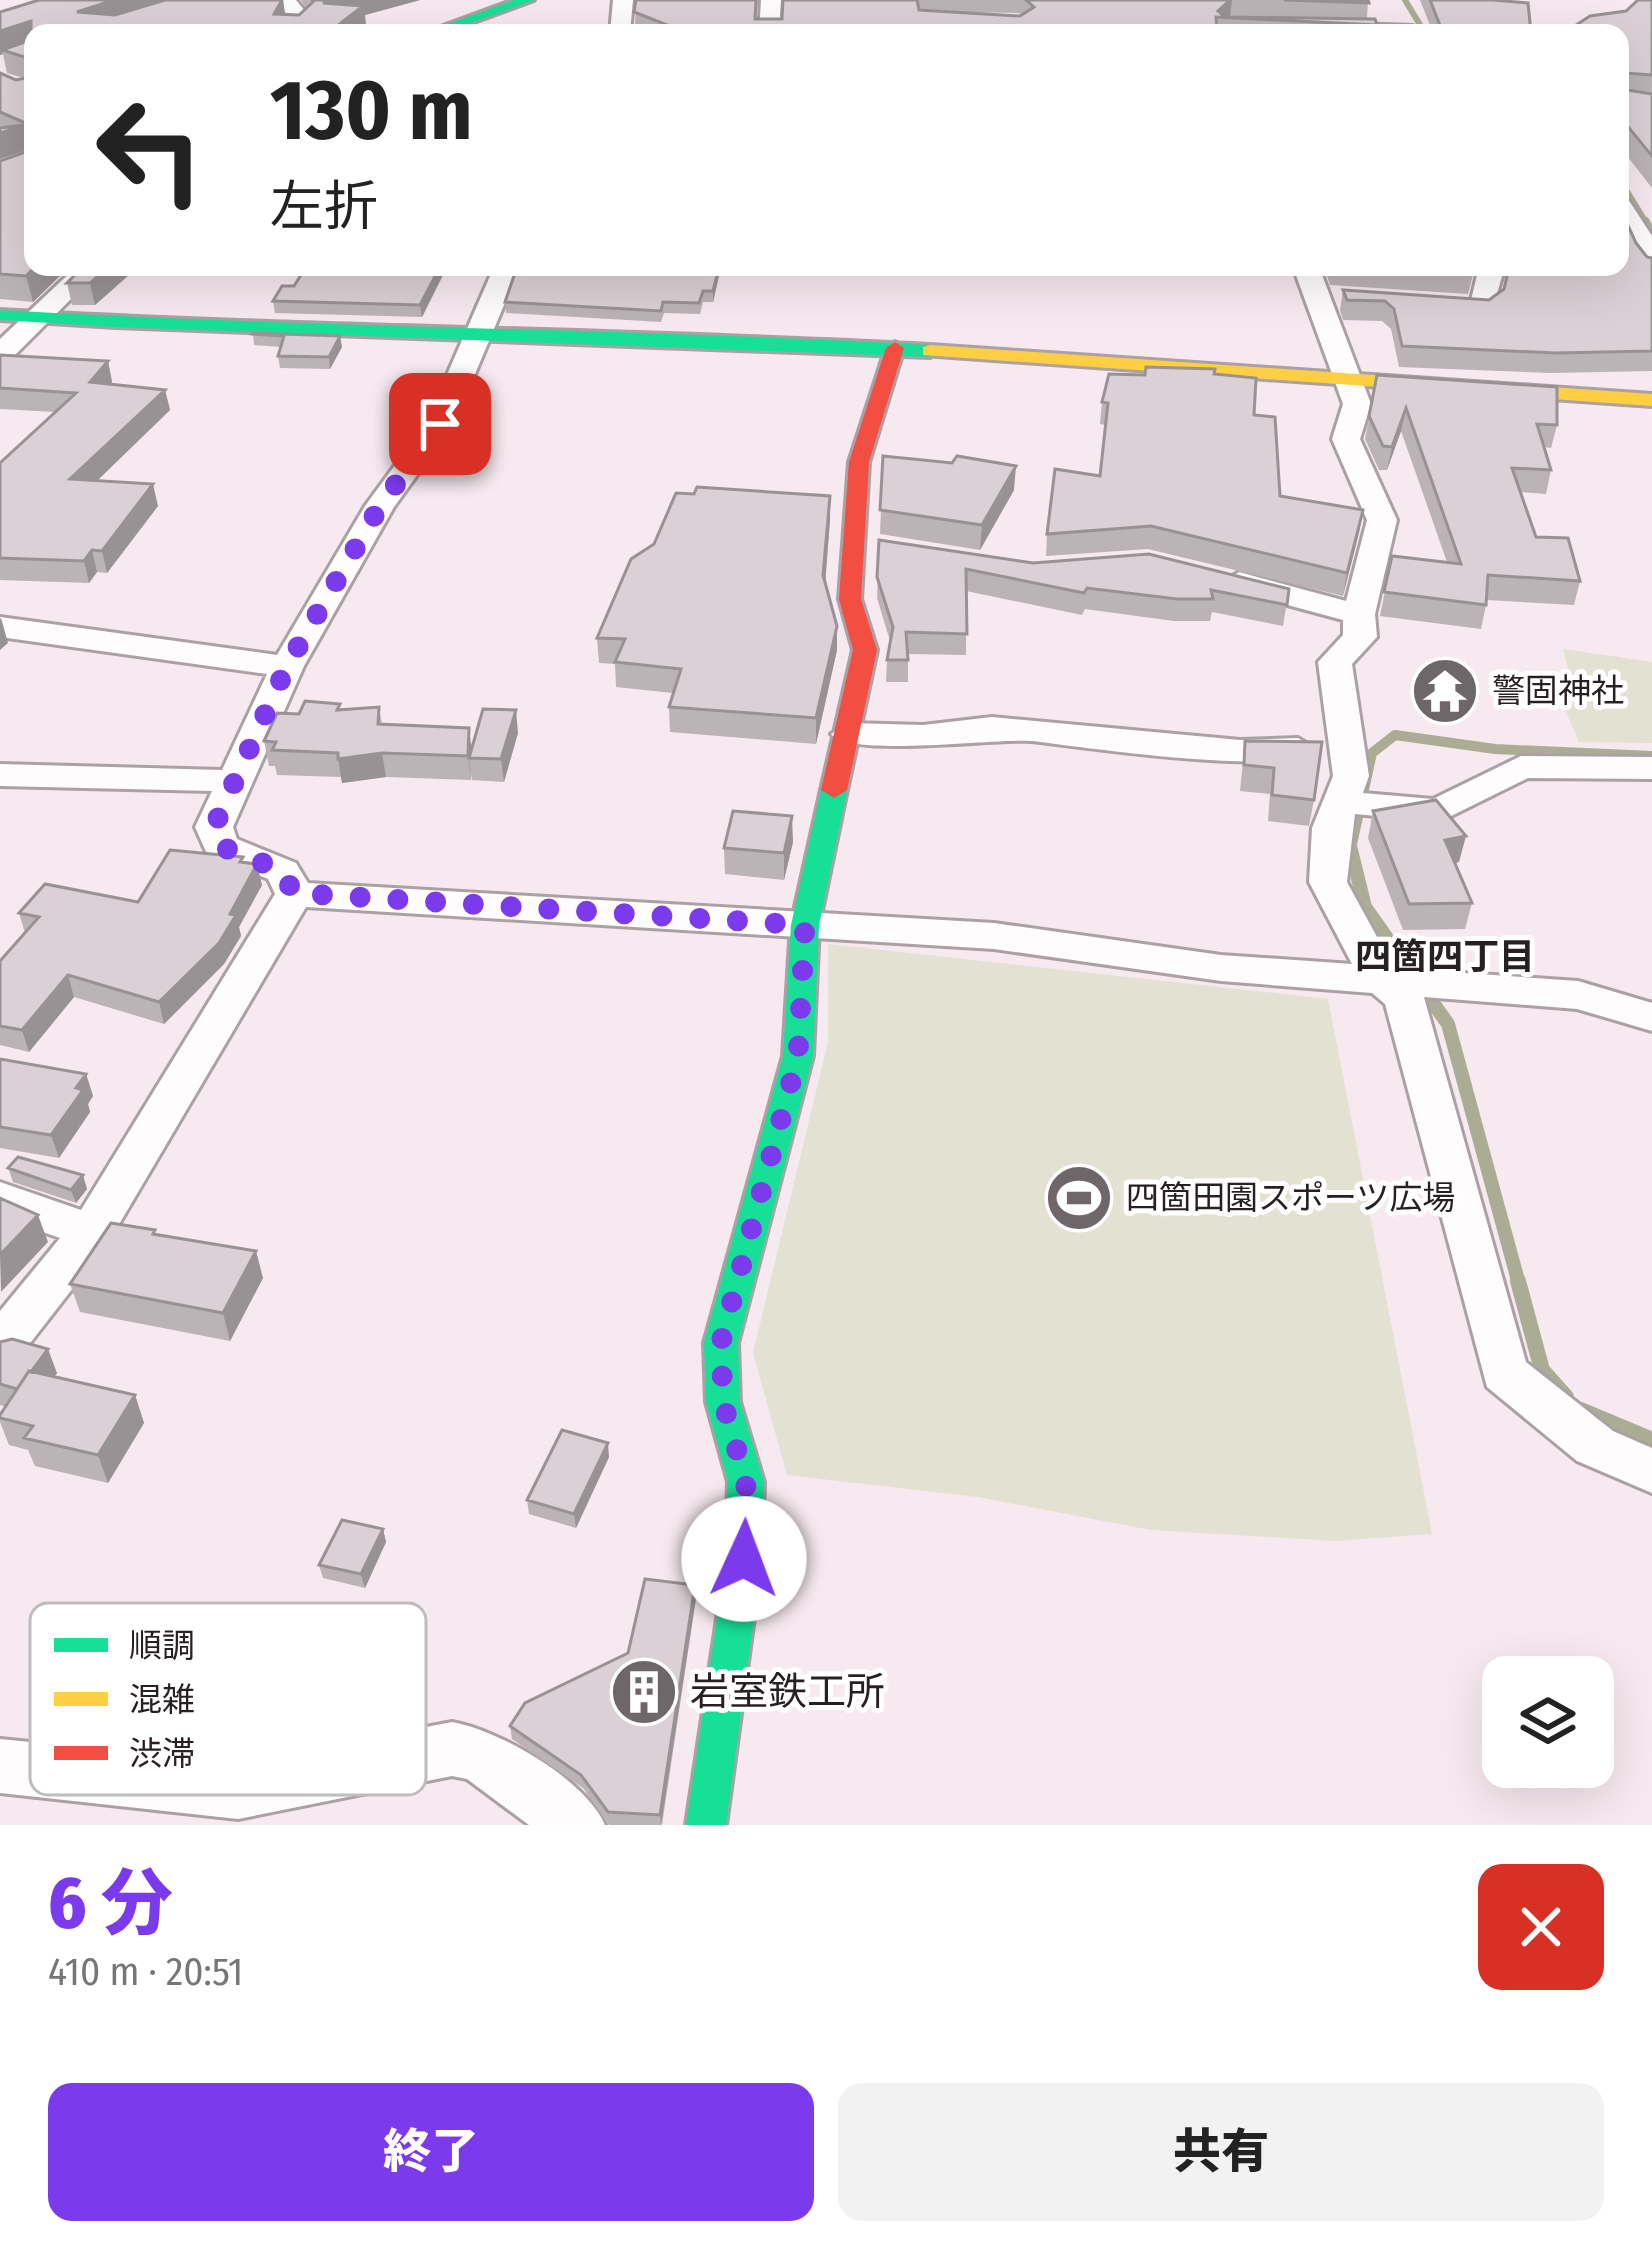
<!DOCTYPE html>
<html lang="ja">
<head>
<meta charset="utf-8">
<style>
  :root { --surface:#fff; --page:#f2f2f2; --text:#222; --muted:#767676; --accent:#7c3aed }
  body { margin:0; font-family:"Fira Sans Condensed","Noto Sans JP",sans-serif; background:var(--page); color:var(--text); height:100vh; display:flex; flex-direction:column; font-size:45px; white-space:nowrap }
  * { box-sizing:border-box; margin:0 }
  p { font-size:39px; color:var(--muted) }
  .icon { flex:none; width:66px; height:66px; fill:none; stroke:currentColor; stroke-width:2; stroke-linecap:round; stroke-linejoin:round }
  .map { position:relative; height:1825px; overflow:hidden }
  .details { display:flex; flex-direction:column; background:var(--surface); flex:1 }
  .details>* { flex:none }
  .guide { position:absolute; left:24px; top:24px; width:1605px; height:252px; border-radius:24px; box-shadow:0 12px 48px #0002; background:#fff; color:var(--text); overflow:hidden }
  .fabs { position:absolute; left:1482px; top:1656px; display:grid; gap:24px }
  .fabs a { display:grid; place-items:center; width:132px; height:132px; border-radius:24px; background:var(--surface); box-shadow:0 12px 48px #0002; font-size:60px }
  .pin { position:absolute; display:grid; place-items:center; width:102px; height:102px; color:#fff; margin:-51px; border-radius:24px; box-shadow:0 6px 18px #0006 }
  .me { position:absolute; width:132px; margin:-66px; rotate:2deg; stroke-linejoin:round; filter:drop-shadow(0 0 9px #0008) }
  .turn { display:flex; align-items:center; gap:42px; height:252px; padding:0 48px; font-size:54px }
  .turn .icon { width:156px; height:156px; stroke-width:2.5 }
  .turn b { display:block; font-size:84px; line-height:102px }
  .round { display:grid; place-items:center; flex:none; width:126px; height:126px; border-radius:24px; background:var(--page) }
  .head { display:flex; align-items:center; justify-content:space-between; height:204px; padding:0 48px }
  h1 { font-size:72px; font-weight:800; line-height:90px; color:var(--accent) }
  .action { display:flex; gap:24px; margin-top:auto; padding:24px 48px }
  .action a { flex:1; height:138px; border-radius:24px; background:var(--accent); color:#fff; font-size:48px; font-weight:800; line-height:138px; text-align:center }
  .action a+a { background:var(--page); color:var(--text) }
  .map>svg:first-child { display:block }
</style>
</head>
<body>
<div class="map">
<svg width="1652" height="1825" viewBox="0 0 1652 1825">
  <rect width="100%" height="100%" fill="#f6e9ef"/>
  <!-- green -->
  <path fill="#e2e1d2" d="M 1563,649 L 1652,662 L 1652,743 L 1579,742 L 1563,704 L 1573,688 Z
    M 828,944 L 1328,999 L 1432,1534 L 1335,1541 L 1151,1530 L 978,1497 L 787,1475 L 753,1353 L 828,1042 Z"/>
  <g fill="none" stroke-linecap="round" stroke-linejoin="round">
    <!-- stream-far4 -->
    <path stroke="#aaad93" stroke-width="6" d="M 1405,0 L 1425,33
      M 1620,180 L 1647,224"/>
    <!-- stream-far3 -->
    <path stroke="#aaad93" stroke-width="9" d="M 1645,221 L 1652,235"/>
    <!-- stream-far2 -->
    <path stroke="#aaad93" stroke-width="10" d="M 1351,849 L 1372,753 L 1395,735 L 1495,749 L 1652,756"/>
    <!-- stream-far1 -->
    <path stroke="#aaad93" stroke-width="14" d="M 1350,846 L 1365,907 L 1448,1024 L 1519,1284"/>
    <!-- stream -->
    <path stroke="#aaad93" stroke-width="16" d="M 1518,1281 L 1542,1370 L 1566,1397
      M 1581,1410 L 1652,1440"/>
    <defs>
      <path id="street" d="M 276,0 L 296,0 L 313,21 L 302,33 L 281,33 L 292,21 Z
        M 613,0 L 633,0 L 630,33 L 610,33 Z
        M 761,0 L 781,0 L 779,33 L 759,33 Z
        M 1326,23 L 1413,26 L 1423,32 L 1319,33 L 1319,25 Z
        M 1620,197 L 1628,199 L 1652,236 L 1652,262 L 1643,260 L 1620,223 Z
        M 76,267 L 103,267 L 10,360 L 0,362 L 0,339 Z
        M 494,267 L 520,267 L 454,424 L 394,507 L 304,666 L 233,827 L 237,839 L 296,863 L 308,883 L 994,923 L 1221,955 L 1352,964 L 1309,882 L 1312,828 L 1333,776 L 1318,662 L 1343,635 L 1343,620 L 1228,589 L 1223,582 L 1239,572 L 1346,601 L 1367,520 L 1332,439 L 1343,404 L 1293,267 L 1319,267 L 1371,404 L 1360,439 L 1397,520 L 1375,614 L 1377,637 L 1352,664 L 1369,776 L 1363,793 L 1433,799 L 1521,756 L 1652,757 L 1652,779 L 1528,778 L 1439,822 L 1355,814 L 1347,882 L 1394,968 L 1578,981 L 1652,1003 L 1652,1031 L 1577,1009 L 1424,997 L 1526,1362 L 1613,1431 L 1652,1448 L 1652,1493 L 1577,1461 L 1487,1387 L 1385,1004 L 1372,993 L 1221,981 L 994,949 L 306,907 L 108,1243 L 17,1360 L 0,1365 L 0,1311 L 60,1238 L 0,1217 L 0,1182 L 81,1210 L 275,894 L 268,879 L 207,854 L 195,827 L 212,791 L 0,786 L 0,764 L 222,770 L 267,674 L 0,637 L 0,617 L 277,655 L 365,506 L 426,423 Z
        M 1479,267 L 1505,267 L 1491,313 L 1428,310 L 1428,300 L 1471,300 Z
        M 992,717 L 1240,740 L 1298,738 L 1316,749 C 1294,779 1076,746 1032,741 C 995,738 849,758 831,734 L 849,723 L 923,725 Z
        M 452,1722 C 499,1730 586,1780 605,1825 L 529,1825 L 467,1779 L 452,1776 L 238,1819 L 0,1793 L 0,1739 L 238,1763 Z"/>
      <path id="fast" d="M 514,0 L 534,0 L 444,33 L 424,33 Z
        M 0,310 C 310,328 620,328 930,345 L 939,351 L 930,357 L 116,327 L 0,320 Z
        M 834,782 L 847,790 L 819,925 L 813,1056 L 738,1343 L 740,1402 L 764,1482 L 762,1559 L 726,1825 L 686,1825 L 726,1559 L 728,1482 L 706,1402 L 704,1343 L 783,1056 L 791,925 L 821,790 Z"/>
      <path id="slow" d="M 930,345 L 1652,394 L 1652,406 L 923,355 L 923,347 Z"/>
      <path id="jam" d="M 895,342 L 904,348 L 869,462 L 861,599 L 877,650 L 847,790 L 834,798 L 821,790 L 853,650 L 839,599 L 849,462 L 886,348 Z"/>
    </defs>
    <!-- street casing -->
    <use href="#street" stroke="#aba1a5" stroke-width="6"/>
    <!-- fast casing -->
    <use href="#fast" stroke="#aba1a5" stroke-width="6"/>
    <!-- slow casing -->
    <use href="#slow" stroke="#aba1a5" stroke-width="6"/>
    <!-- jam casing -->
    <use href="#jam" stroke="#aba1a5" stroke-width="6"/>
    <!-- street -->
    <use href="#street" fill="#fefcfd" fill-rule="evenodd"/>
    <!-- fast -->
    <use href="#fast" fill="#16e098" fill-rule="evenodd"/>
    <!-- slow -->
    <use href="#slow" fill="#ffcf43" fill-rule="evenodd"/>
    <!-- jam -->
    <use href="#jam" fill="#f24e42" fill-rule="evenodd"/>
  </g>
  <!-- wall -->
  <path fill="#bcb3b7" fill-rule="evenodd" d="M 283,0 L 285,15 L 299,15 L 306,8 L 301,0 L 420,0 L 365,15 L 366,28 L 33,33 L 33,267 L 67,269 L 33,302 L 0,299 L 0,161 L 31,150 L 31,147 L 0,159 L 0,73 L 16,80 L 24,78 L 7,73 L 3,54 L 0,55 L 0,12 Z
    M 636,0 L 758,0 L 757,19 L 782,19 L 783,0 L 1368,0 L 1367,18 L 1377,25 L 1376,33 L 645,33 L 635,29 ZM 958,12 L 1019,13 L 1022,15 L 1020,16 ZM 1230,16 L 1299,18 L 1229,17 Z
    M 1420,0 L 1492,0 L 1531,33 L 1433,33 Z
    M 1652,0 L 1652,188 L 1620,147 L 1620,33 L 1626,11 Z
    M 1636,243 L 1647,257 L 1652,258 L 1652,371 L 1551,373 L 1399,367 L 1391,329 L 1382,321 L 1343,320 L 1340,310 L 1343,290 L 1489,300 Z
    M 447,267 L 422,317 L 275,313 L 273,301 L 294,286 Z
    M 517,267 L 721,267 L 713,302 L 703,302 L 700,314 L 664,313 L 661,322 L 506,313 L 505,302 Z
    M 1324,267 L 1475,267 L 1468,294 L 1330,285 Z
    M 130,274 L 95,305 L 72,305 L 67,283 Z
    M 253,333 L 340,336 L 342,347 L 330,369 L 280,368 L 278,356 L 281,347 L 254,345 Z
    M 0,355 L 108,361 L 112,382 L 110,384 L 165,390 L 170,410 L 97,481 L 158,506 L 107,573 L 97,572 L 89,583 L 0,580 L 0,463 L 55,412 L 0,409 Z
    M 1214,374 L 1254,415 L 1280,496 L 1363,510 L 1343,596 L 1148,549 L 1046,556 L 1047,534 L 1100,476 L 1106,425 L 1100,424 L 1102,402 Z
    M 1377,375 L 1557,425 L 1551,448 L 1544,447 L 1551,470 L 1546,494 L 1520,492 L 1536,537 L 1580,581 L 1574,605 L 1487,600 L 1481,629 L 1380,616 L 1392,556 L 1447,562 L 1401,431 L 1387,470 L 1379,470 L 1365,439 Z
    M 883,456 L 1014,490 L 980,550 L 880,534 Z
    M 830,520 L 825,580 L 837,626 L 837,650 L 816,744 L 670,732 L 669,707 L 673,693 L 616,687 L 615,664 L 599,663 L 597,638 Z
    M 879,540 L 1033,563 L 1289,589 L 1283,626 L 1212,612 L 1210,621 L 1174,621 L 1085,609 L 1082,615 L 966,591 L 966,655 L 908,654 L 908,682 L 886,682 L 887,660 L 890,641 L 877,598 Z
    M 379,707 L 382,724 L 471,749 L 518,733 L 504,782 L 472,780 L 471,774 L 471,780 L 386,777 L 342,783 L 341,777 L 277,775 L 275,766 L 269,766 L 264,741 L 299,714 Z
    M 1245,741 L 1314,800 L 1309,826 L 1268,821 L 1270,794 L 1240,791 Z
    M 1373,811 L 1459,862 L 1455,863 L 1472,903 L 1465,929 L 1403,930 L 1368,838 Z
    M 793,842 L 784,880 L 725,874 L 724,848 Z
    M 244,863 L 262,885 L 239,927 L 241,936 L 224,964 L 164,1024 L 74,997 L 29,1052 L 0,1045 L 0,961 L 25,933 L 19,913 L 138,902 Z
    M 0,1059 L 86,1074 L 93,1096 L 88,1104 L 90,1112 L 59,1158 L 0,1148 Z
    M 8,1168 L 87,1189 L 76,1203 L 13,1182 Z
    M 156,1235 L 263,1278 L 230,1341 L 80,1312 L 70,1284 Z
    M 0,1342 L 57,1373 L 54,1377 L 135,1395 L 144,1423 L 108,1483 L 35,1466 L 28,1450 L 9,1445 L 0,1422 L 0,1415 L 6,1407 L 0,1405 Z
    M 609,1457 L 576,1528 L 529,1514 L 527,1500 Z
    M 383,1529 L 386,1542 L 365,1588 L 323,1578 L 319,1565 Z
    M 696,1598 L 662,1825 L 609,1825 L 583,1788 L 512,1739 L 510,1726 L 628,1653 Z"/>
  <!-- shaded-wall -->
  <path fill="#999295" d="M 114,0 L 188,0 L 84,33 L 77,12 Z
    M 283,0 L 286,21 L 274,14 Z
    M 336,0 L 420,0 L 365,15 L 366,28 L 360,33 L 328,33 L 323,3 Z
    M 1230,0 L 1232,0 L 1230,16 L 1228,18 L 1218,17 L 1218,11 Z
    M 31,21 L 33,44 L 2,50 L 3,54 L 0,55 L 0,31 Z
    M 24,125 L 30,149 L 0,159 L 0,133 Z
    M 35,267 L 67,267 L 67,269 L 33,302 L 26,276 Z
    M 108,267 L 128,267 L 130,274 L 95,305 L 90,283 Z
    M 440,267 L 447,267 L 422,317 L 420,305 Z
    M 719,267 L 721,267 L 713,302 L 713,291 Z
    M 340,336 L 342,347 L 330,369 L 329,357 Z
    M 108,361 L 112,382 L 95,403 L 90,382 Z
    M 165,390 L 170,410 L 76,501 L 70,479 Z
    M 1406,408 L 1401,431 L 1387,470 L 1392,447 Z
    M 1016,466 L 1014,490 L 980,550 L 982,525 Z
    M 153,484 L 158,506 L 107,573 L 102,551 Z
    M 830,496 L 830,520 L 824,599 L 823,575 Z
    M 1363,510 L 1359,533 L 1343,596 L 1347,573 Z
    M 92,550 L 97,572 L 89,583 L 84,561 Z
    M 1,618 L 8,643 L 0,650 L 0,619 Z
    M 837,626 L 837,650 L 816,744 L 816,718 Z
    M 516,710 L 518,733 L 504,782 L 501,759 Z
    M 469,728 L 472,753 L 469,758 L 471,780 L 468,756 Z
    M 382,753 L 386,777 L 342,783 L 338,759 Z
    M 792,816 L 793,842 L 784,880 L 784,853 Z
    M 1466,836 L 1459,862 L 1439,866 L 1445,840 Z
    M 257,864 L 262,885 L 239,927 L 241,936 L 224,964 L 164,1024 L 159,1002 L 230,914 Z
    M 68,975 L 74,997 L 29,1052 L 22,1030 Z
    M 86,1074 L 93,1096 L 88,1104 L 90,1112 L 59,1158 L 51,1135 L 76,1088 Z
    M 83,1175 L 87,1189 L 76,1203 L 71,1190 Z
    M 38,1215 L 48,1242 L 1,1292 L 0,1255 Z
    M 256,1251 L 263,1278 L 230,1341 L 223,1313 Z
    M 48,1349 L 57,1373 L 27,1413 L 18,1390 Z
    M 135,1395 L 144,1423 L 108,1483 L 98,1455 Z
    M 608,1443 L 609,1457 L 576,1528 L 574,1514 Z
    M 383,1529 L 386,1542 L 365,1588 L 361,1574 Z
    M 695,1585 L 696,1598 L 661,1825 L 660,1815 Z"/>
  <!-- building -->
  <path fill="#dbd0d5" stroke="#999295" stroke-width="3" d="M 39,0 L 114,0 L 77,12 L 115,15 L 165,0 L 282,0 L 274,14 L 299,15 L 313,2 L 312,0 L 336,0 L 323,3 L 363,6 L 328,33 L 33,33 L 33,238 L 30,241 L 33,241 L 33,267 L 35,267 L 26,276 L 0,274 L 0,161 L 31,150 L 32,129 L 30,125 L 0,112 L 0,73 L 16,80 L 31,77 L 31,59 L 2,50 L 31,40 L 31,21 L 0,31 L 0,12 Z
    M 636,0 L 756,0 L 755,19 L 782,19 L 783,0 L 917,0 L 919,10 L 1020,16 L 1034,7 L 1026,0 L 1230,0 L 1218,11 L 1225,17 L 1375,19 L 1377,25 L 1216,17 L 1217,31 L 1165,29 L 1165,33 L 702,33 L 704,29 L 677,29 L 634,12 Z
    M 1284,0 L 1368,0 L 1369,3 Z
    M 1430,0 L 1492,0 L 1528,3 L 1531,33 L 1443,33 Z
    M 1638,0 L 1652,0 L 1652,75 L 1626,73 L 1621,89 L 1652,94 L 1652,156 L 1620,117 L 1620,33 L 1564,33 L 1590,16 L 1626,11 Z
    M 24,125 L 0,133 L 0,128 Z
    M 1620,208 L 1636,243 L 1647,257 L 1652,258 L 1652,351 L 1556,353 L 1402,346 L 1394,309 L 1385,301 L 1347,300 L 1343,290 L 1489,300 L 1504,289 L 1509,267 L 1620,267 Z
    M 83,267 L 108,267 L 90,283 L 67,283 Z
    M 306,267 L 440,267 L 420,305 L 273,301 L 282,286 L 294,286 Z
    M 517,267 L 719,267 L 713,291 L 703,291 L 699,303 L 663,302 L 661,311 L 505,302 Z
    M 1364,267 L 1474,267 L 1472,274 Z
    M 252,334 L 253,333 L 340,336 L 329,357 L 278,356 L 284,336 Z
    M 0,355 L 108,361 L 90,382 L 165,390 L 70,479 L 153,484 L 102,551 L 92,550 L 84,561 L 0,558 L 0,463 L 76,393 L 0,388 Z
    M 1146,367 L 1215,369 L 1214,374 L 1256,378 L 1254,415 L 1275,417 L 1280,496 L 1363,510 L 1347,573 L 1151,526 L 1047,534 L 1055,469 L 1100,476 L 1108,403 L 1102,402 L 1109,374 L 1145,375 Z
    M 1377,375 L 1557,387 L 1557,425 L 1537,424 L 1551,470 L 1512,468 L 1536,537 L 1568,538 L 1580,581 L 1488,575 L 1486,605 L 1384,592 L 1392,556 L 1461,564 L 1406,408 L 1392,447 L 1383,446 L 1369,416 Z
    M 883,456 L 952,463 L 957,456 L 1016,466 L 982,525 L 880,510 Z
    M 697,487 L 830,496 L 823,575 L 837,626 L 816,718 L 669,707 L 681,669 L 615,662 L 625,639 L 597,638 L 631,559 L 654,544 L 676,493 L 694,494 Z
    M 879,540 L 1033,563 L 1149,554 L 1289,589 L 1287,605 L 1211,590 L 1213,599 L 1177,599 L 1087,588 L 1084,593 L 966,569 L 967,634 L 906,632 L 908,660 L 887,660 L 893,627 L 877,577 Z
    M 305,701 L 340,704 L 337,710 L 379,707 L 378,724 L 469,728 L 468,756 L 382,753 L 338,759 L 338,753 L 272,750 L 276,742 L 264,741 L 277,713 L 299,714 Z
    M 483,709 L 516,710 L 501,759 L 469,758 Z
    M 1245,741 L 1322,742 L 1314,800 L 1272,795 L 1274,768 L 1244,765 Z
    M 1436,800 L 1466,836 L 1445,840 L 1472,903 L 1409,904 L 1373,811 Z
    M 733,811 L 792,816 L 784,853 L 724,848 Z
    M 170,850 L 243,857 L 240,862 L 257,864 L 230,914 L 236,915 L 219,943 L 159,1002 L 68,975 L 22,1030 L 0,1026 L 0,961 L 39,917 L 19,913 L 45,884 L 138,902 Z
    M 0,1059 L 86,1074 L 76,1088 L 83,1090 L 51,1135 L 0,1127 Z
    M 18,1157 L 83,1175 L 71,1190 L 8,1168 Z
    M 0,1198 L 38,1215 L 0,1255 Z
    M 111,1223 L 155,1230 L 153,1234 L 256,1251 L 223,1313 L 70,1284 Z
    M 12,1339 L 48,1349 L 31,1372 L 29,1371 L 17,1389 L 0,1384 L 0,1342 Z
    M 29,1371 L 135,1395 L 98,1455 L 24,1438 L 33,1426 L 0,1418 L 0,1415 Z
    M 562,1430 L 608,1443 L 574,1514 L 527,1500 Z
    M 342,1520 L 383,1529 L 361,1574 L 319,1565 Z
    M 645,1579 L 695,1585 L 660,1815 L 608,1812 L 581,1775 L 510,1726 L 525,1703 L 628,1653 Z"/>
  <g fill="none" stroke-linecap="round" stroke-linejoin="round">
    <!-- route -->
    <path stroke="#7c3aed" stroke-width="21" stroke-dasharray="0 37.8" d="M 440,424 L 380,506 L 287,666 L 214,827 L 220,846 L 283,871 L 293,893 L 805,925 L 798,1056 L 721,1342 L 723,1402 L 746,1482 L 744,1559"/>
  </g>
  <!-- icons -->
  <defs>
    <symbol id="temple-disc" viewBox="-11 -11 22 22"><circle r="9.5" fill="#6f666a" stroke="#fff"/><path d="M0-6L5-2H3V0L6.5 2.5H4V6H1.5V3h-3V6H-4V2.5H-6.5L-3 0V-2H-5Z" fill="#fff"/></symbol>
    <symbol id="stadium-disc" viewBox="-11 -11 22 22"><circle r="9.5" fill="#6f666a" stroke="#fff"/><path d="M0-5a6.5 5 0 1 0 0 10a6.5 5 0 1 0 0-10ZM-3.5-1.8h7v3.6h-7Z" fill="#fff"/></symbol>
    <symbol id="building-disc" viewBox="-11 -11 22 22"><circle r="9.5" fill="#6f666a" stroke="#fff"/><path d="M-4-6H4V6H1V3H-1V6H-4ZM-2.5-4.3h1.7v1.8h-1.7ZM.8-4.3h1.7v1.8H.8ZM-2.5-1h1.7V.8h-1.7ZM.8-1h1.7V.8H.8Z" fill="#fff"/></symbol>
  </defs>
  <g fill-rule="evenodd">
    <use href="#temple-disc" x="1407" y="653" width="76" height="76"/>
    <use href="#stadium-disc" x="1041" y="1160" width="76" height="76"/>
    <use href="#building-disc" x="606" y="1654" width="76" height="76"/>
  </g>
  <g text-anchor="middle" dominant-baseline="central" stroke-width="10" stroke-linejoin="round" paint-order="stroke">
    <!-- poi labels -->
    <g font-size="33" fill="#271f22" stroke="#fff" text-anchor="start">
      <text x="1492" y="691">警固神社</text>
      <text x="1126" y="1198">四箇田園スポーツ広場</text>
    </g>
    <!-- neighbourhood labels -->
    <g font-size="36" font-weight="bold" fill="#271f22" stroke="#fff">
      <text x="1445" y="957">四箇四丁目</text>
    </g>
    <!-- near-poi labels -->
    <g font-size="39" fill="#271f22" stroke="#fff" text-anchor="start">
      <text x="690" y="1692">岩室鉄工所</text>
    </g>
  </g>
  <!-- legend -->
  <rect x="30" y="1603" width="396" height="192" rx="18" fill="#fff" stroke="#bebcbd" stroke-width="3"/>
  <rect x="54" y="1638" width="54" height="14" fill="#16e098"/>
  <rect x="54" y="1692" width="54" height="14" fill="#ffcf43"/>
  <rect x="54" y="1746" width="54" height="14" fill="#f24e42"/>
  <g font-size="33" fill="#271f22">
    <text x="129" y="1657">順調</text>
    <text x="129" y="1711">混雑</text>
    <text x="129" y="1765">渋滞</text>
  </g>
</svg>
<div class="fabs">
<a><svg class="icon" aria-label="layers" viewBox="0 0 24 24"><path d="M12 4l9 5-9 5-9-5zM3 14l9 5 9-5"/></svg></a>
</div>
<div class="pin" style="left:440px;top:424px;background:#d93025"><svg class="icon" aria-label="arrive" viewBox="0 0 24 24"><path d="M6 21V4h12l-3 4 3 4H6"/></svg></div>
<svg class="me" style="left:744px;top:1559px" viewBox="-20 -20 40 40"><circle r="19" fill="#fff"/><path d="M0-13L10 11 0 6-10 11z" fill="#7c3aed"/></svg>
<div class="guide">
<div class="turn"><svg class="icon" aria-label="left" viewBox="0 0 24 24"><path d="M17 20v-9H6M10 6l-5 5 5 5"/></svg><div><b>130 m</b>左折</div></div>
</div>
</div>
<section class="details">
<div class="head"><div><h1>6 分</h1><p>410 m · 20:51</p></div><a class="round" style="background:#d93025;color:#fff"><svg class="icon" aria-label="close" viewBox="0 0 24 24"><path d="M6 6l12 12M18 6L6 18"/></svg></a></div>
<div class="action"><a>終了</a><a>共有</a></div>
</section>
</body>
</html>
